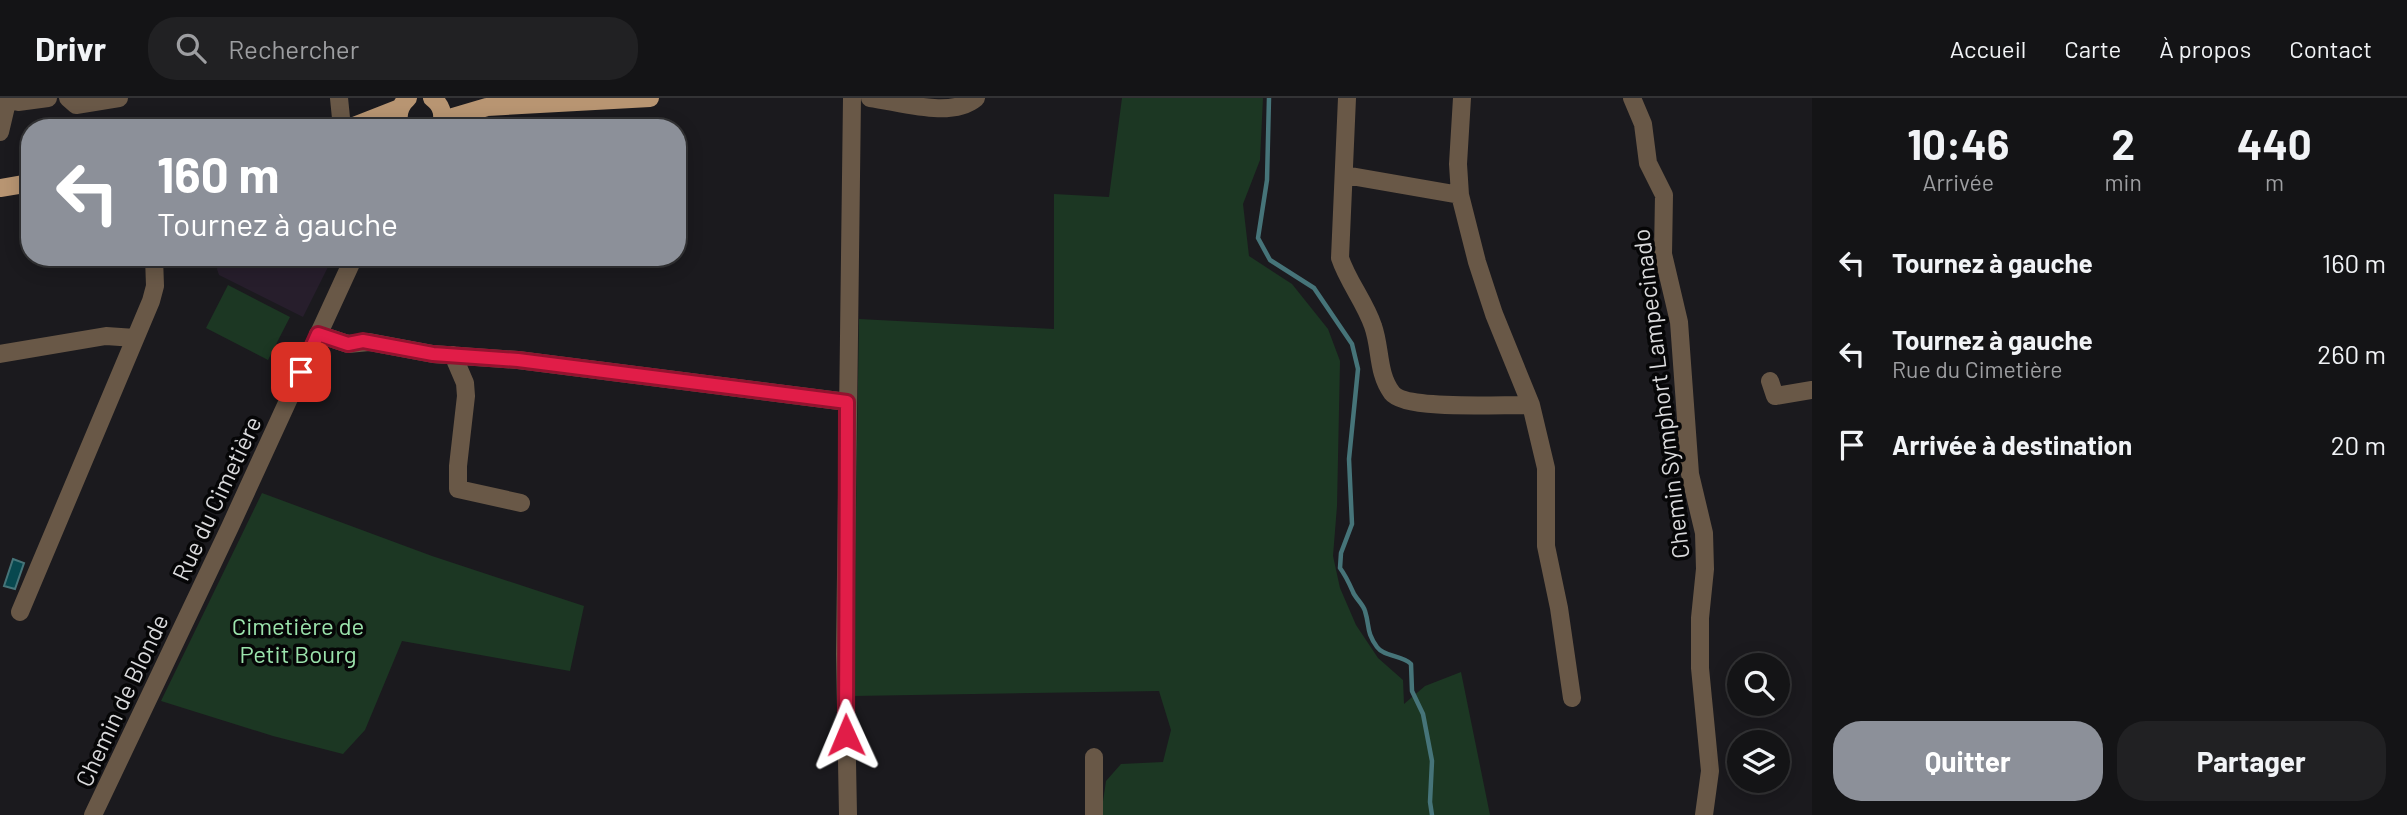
<!DOCTYPE html>
<html lang="fr">
<head>
<meta charset="utf-8">
<style>
  :root { --surface:#141416; --page:#212123; --text:#f1f3f6; --muted:#9d9ea1; --line:#333335; --accent:#8c9099 }
  body { margin:0; font-family:Barlow,sans-serif; background:var(--page); color:var(--text); height:100vh; display:flex; flex-direction:column; font-size:26px; white-space:nowrap }
  * { box-sizing:border-box; margin:0 }
  p { font-size:23px; color:var(--muted) }
  .icon { flex:none; width:38px; height:38px; fill:none; stroke:currentColor; stroke-width:2; stroke-linecap:round; stroke-linejoin:round }
  .map { position:relative; flex:1; overflow:hidden }
  .side { display:flex; flex-direction:column; background:var(--surface); width:595px }
  .side>* { flex:none }
  .top-card { position:absolute; left:21px; top:21px; width:665px; height:147px; border-radius:28px; box-shadow:0 4px 18px #0003,0 0 0 2px var(--line); background:#8c9099; color:#fff; overflow:hidden }
  .fabs { position:absolute; left:1727px; top:555px; display:grid; gap:14px }
  .fabs a { display:grid; place-items:center; width:63px; height:63px; border-radius:50%; background:var(--surface); box-shadow:0 4px 18px #0003,0 0 0 2px var(--line); font-size:35px }
  .pin { position:absolute; display:grid; place-items:center; width:60px; height:60px; color:#fff; margin:-30px; border-radius:14px; box-shadow:0 4px 10px #0006 }
  .me { position:absolute; width:77px; margin:-38px; rotate:359deg; stroke-linejoin:round; filter:drop-shadow(0 0 5px #0008) }
  .turn { display:flex; align-items:center; gap:24px; height:147px; padding:0 21px; font-size:32px }
  .turn .icon { width:91px; height:91px; stroke-width:2.5 }
  .turn b { display:block; font-size:49px; line-height:60px }
  .eta { display:flex; justify-content:space-evenly; align-items:center; height:119px; text-align:center }
  .eta b { font-size:42px; font-weight:700; line-height:49px }
  .action { display:flex; gap:14px; margin-top:auto; padding:14px 21px }
  .action a { flex:1; height:80px; border-radius:28px; background:var(--accent); color:#fff; font-size:28px; font-weight:700; line-height:80px; text-align:center }
  .action a+a { background:var(--page); color:var(--text) }
  ul { padding:0; list-style:none }
  li { display:flex; align-items:center; gap:21px; height:91px; padding:0 21px }
  li div { flex:1 }
  li b { display:block; font-size:26px }
  li em { font-style:normal }
  header { display:flex; align-items:center; gap:42px; box-sizing:border-box; height:98px; padding:0 35px; background:var(--surface); border-bottom:2px solid var(--line) }
  header strong { font-size:33px }
  nav { display:flex; gap:38px; margin-inline-start:auto; font-size:24px }
  .search { width:490px; height:63px; background:var(--page); display:flex; align-items:center; gap:18px; box-sizing:border-box; padding:0 24px; border-radius:28px; color:var(--muted); font-size:26px }
  main { display:flex; flex:1; min-height:0 }
  .map>svg:first-child { display:block }
</style>
</head>
<body>
<header>
<strong>Drivr</strong>
<div class="search"><svg class="icon" aria-label="search" viewBox="0 0 24 24"><circle cx="10" cy="10" r="6"/><path d="M15 15l6 6"/></svg>Rechercher</div>
<nav><a>Accueil</a><a>Carte</a><a>À propos</a><a>Contact</a></nav>
</header>
<main>
<div class="map">
<svg width="1812" height="717" viewBox="0 0 1812 717">
  <rect width="100%" height="100%" fill="#1b1a1e"/>
  <!-- education -->
  <path fill="#271e2c" d="M 221,159 L 333,159 L 303,219 L 219,177 L 217,171 Z"/>
  <!-- green -->
  <path fill="#1c3723" d="M 1122,0 L 1263,0 L 1260,62 L 1243,106 L 1249,158 L 1292,186 L 1328,231 L 1340,263 L 1337,408 L 1333,458 L 1340,490 L 1356,527 L 1378,560 L 1403,582 L 1404,606 L 1425,588 L 1461,574 L 1490,717 L 1101,717 L 1106,683 L 1121,666 L 1163,664 L 1171,632 L 1159,593 L 853,598 L 859,221 L 1054,231 L 1054,96 L 1109,99 Z
    M 228,187 L 290,219 L 268,262 L 206,230 Z
    M 262,395 L 432,458 L 584,508 L 570,573 L 402,543 L 365,632 L 343,656 L 273,638 L 161,603 Z"/>
  <!-- water -->
  <path fill="#07484f" stroke="#467479" stroke-width="2" d="M 13,461 L 24,465 L 15,491 L 4,488 Z"/>
  <g fill="none" stroke-linecap="round" stroke-linejoin="round">
    <!-- stream -->
    <path stroke="#467479" stroke-width="4.5" d="M 1269,0 L 1267,82 L 1258,140 L 1270,162 L 1314,190 L 1352,246 L 1358,271 L 1349,361 L 1352,426 L 1341,455 L 1340,470 C 1346,478 1349,485 1353,494 C 1356,501 1363,506 1365,513 C 1370,529 1366,534 1377,549 C 1384,559 1402,557 1411,566 L 1412,593 L 1423,616 L 1432,663 L 1430,704 L 1432,717"/>
    <!-- minor -->
    <path stroke="#695847" stroke-width="18" d="M 68,0 L 76,7 L 119,0
      M 339,0 L 342,30
      M 870,0 C 901,4 951,21 976,0
      M 1347,0 L 1340,160 C 1348,184 1365,204 1373,228 C 1381,250 1377,275 1392,295 C 1406,313 1505,306 1531,307
      M 1462,0 L 1458,66 L 1460,97 L 1477,164 L 1494,216 L 1531,307 L 1546,370 L 1546,448 L 1559,510 L 1572,600
      M 1632,0 L 1643,26 L 1648,65 L 1664,97 L 1663,156 L 1679,224 L 1690,376 L 1704,435 L 1705,471 L 1700,520 L 1700,570 L 1710,673 L 1704,717
      M 8,1 L 18,4 L 48,0
      M 0,34 L 8,0
      M 1345,77 L 1460,97
      M 318,236 L 348,246 L 369,244 L 433,256 L 518,262 L 847,304
      M 0,256 L 106,238 L 135,240
      M 453,257 L 465,285 L 466,298 L 458,368 L 458,391 L 521,405
      M 1770,283 L 1775,298 L 1812,292
      M 20,514 L 151,203 L 155,188 L 154,159
      M 1094,659 L 1094,717
      M 93,717 L 230,429 L 354,159
      M 848,717 L 845,556 L 852,0"/>
    <!-- major -->
    <path stroke="#b89572" stroke-width="18" d="M 432,0 C 443,8 444,18 440,30
      M 443,22 L 487,9 L 650,0
      M 349,30 L 400,10
      M 401,30 C 396,18 399,8 408,0
      M 0,90 L 30,85"/>
  </g>
  <g fill="none" stroke-linecap="round" stroke-linejoin="round">
    <defs>
      <path id="route" d="M 301,274 L 318,236 L 348,246 L 363,243 L 433,256 L 518,262 L 847,304 L 846,637"/>
    </defs>
    <!-- route casing -->
    <use href="#route" stroke="#92132f" stroke-width="18"/>
    <!-- route -->
    <use href="#route" stroke="#e11d48" stroke-width="12"/>
  </g>
  <g text-anchor="middle" dominant-baseline="central" stroke-width="7" stroke-linejoin="round" paint-order="stroke">
    <!-- street labels -->
    <g font-size="24" fill="#dadadc" stroke="#060607">
      <text transform="translate(1660 296) rotate(-97)">Chemin Symphort Lampecinado</text>
      <text transform="translate(216 400) rotate(-65)">Rue du Cimetière</text>
      <text transform="translate(121 602) rotate(-65)">Chemin de Blonde</text>
    </g>
    <!-- park labels -->
    <g font-size="24" fill="#9be3ac" stroke="#060607">
      <text x="298" y="527">Cimetière de<tspan x="298" dy="28">Petit Bourg</tspan></text>
    </g>
  </g>
</svg>
<div class="fabs">
<a><svg class="icon" aria-label="search" viewBox="0 0 24 24"><circle cx="10" cy="10" r="6"/><path d="M15 15l6 6"/></svg></a>
<a><svg class="icon" aria-label="layers" viewBox="0 0 24 24"><path d="M12 4l9 5-9 5-9-5zM3 14l9 5 9-5"/></svg></a>
</div>
<div class="pin" style="left:301px;top:274px;background:#d93025"><svg class="icon" aria-label="arrive" viewBox="0 0 24 24"><path d="M6 21V4h12l-3 4 3 4H6"/></svg></div>
<svg class="me" style="left:846px;top:637px" viewBox="-20 -20 40 40"><path d="M0-17L14 15 0 8-14 15z" fill="#e11d48" stroke="#fff" stroke-width="4"/></svg>
<div class="top-card">
<div class="turn"><svg class="icon" aria-label="left" viewBox="0 0 24 24"><path d="M17 20v-9H6M10 6l-5 5 5 5"/></svg><div><b>160 m</b>Tournez à gauche</div></div>
</div>
</div>
<section class="side">
<div class="eta">
<div><b>10:46</b><p>Arrivée</p></div>
<div><b>2</b><p>min</p></div>
<div><b>440</b><p>m</p></div>
</div>
<ul>
<li><svg class="icon" aria-label="left" viewBox="0 0 24 24"><path d="M17 20v-9H6M10 6l-5 5 5 5"/></svg><div><b>Tournez à gauche</b></div><em>160 m</em></li>
<li><svg class="icon" aria-label="left" viewBox="0 0 24 24"><path d="M17 20v-9H6M10 6l-5 5 5 5"/></svg><div><b>Tournez à gauche</b><p>Rue du Cimetière</p></div><em>260 m</em></li>
<li><svg class="icon" aria-label="arrive" viewBox="0 0 24 24"><path d="M6 21V4h12l-3 4 3 4H6"/></svg><div><b>Arrivée à destination</b></div><em>20 m</em></li>
</ul>
<div class="action"><a>Quitter</a><a>Partager</a></div>
</section>
</main>
</body>
</html>
